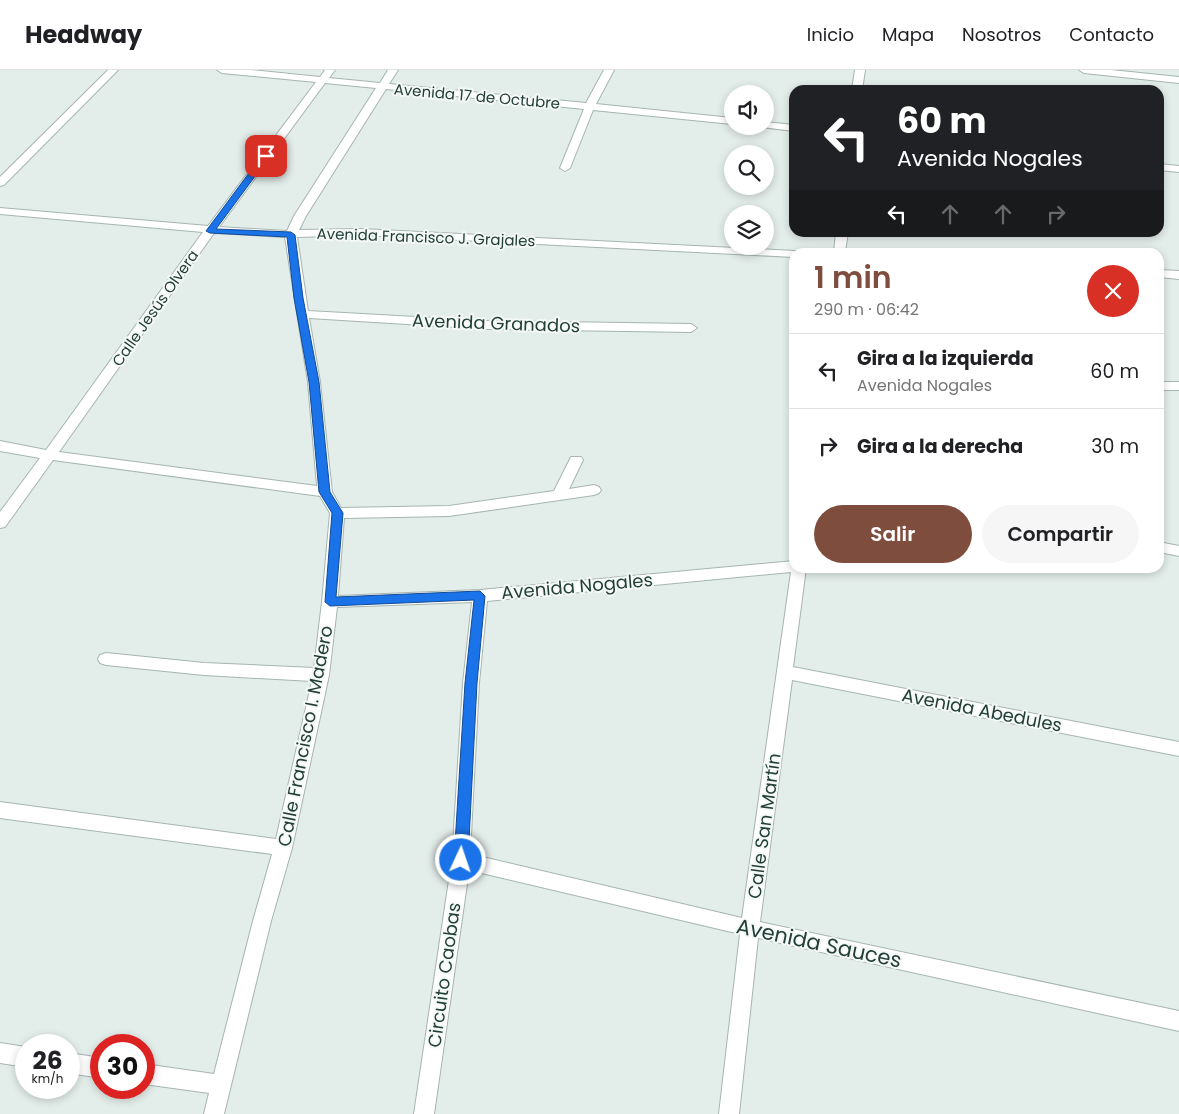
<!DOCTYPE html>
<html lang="es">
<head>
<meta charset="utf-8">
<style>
  :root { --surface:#fff; --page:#f6f6f6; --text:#202124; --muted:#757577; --line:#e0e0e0; --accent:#7f4d3d }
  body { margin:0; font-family:Poppins,sans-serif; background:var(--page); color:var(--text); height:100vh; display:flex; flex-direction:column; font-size:19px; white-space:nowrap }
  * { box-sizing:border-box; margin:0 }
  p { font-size:16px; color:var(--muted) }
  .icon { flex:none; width:28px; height:28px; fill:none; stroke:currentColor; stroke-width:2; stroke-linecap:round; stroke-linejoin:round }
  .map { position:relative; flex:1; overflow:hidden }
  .details { position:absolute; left:789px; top:178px; width:375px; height:325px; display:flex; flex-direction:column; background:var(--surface); border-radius:15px; box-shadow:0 2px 8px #0003 }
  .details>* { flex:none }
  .hud { position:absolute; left:789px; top:15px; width:375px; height:152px; border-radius:15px; box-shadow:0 2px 8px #0003; background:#202124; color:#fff; overflow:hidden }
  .fabs { position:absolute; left:724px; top:15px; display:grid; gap:10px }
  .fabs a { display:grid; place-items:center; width:50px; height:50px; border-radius:50%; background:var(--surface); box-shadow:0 2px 8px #0003; font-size:25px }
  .speed { position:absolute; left:15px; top:964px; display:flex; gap:10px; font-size:25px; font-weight:700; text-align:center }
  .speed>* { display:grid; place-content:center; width:65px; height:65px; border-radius:50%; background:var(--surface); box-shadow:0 2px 8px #0003; line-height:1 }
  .speed small { font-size:12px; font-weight:400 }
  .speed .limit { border:8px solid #d22; background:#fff; color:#111 }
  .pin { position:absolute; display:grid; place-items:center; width:42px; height:42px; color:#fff; margin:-21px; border-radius:10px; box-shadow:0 2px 8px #0006 }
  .me { position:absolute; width:55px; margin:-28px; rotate:3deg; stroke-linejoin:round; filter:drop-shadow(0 0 4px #0008) }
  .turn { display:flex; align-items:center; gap:18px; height:105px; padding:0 25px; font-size:22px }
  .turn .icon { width:65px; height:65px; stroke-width:2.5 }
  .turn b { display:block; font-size:35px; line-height:42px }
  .lanes { display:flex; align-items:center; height:48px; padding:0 25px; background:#0003; justify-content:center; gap:25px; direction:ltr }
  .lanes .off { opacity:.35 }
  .round { display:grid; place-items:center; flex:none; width:52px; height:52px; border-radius:26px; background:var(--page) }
  .summary { display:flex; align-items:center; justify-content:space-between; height:85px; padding:0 25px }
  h1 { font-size:30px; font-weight:600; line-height:38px; color:var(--accent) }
  .action { display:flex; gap:10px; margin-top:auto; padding:10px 25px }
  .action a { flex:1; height:58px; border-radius:30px; background:var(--accent); color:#fff; font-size:20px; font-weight:600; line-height:58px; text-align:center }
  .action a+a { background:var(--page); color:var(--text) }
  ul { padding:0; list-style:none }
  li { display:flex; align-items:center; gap:15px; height:75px; padding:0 25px; border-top:1px solid var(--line) }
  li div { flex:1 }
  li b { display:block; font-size:19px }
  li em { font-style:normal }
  header { display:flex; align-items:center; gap:30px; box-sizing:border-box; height:70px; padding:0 25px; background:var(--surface); border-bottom:1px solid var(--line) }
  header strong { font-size:24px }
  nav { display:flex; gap:28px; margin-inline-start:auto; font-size:18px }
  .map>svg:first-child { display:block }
</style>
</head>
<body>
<header>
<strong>Headway</strong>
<nav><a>Inicio</a><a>Mapa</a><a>Nosotros</a><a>Contacto</a></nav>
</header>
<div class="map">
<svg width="1179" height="1044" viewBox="0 0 1179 1044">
  <rect width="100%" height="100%" fill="#e3ede9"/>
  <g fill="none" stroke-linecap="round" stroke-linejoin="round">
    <defs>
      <path id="minor" d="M 108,0 L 118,0 L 4,115 L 0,116 L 0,107 Z
        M 217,0 L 251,0 L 320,7 L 325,0 L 335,0 L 329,8 L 380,13 L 388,0 L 398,0 L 389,14 L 586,33 L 604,0 L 614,0 L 596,34 L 732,48 L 732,54 L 593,40 L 570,98 L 565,101 L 560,98 L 584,39 L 386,19 L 306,146 L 299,160 L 361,159 L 794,181 L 799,182 L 794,182 L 794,187 L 361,165 L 297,167 L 308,241 L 488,251 L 691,254 L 697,258 L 691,262 L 488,259 L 309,248 L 320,312 L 332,422 L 341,438 L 449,436 L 554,421 L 571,387 L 581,387 L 583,390 L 569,419 L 594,415 L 599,417 L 601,420 L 599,423 L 594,425 L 449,446 L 344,448 L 338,526 L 480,520 L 794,491 L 794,498 L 806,498 L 793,597 L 1179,672 L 1179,686 L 792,610 L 760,852 L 1179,941 L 1179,961 L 758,868 L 739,1044 L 719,1044 L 740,864 L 469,800 L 434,1044 L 414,1044 L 452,790 L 463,613 L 472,532 L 337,537 L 329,605 L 292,778 L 271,851 L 224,1044 L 204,1044 L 209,1023 L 144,1014 L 144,994 L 214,1004 L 253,851 L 272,784 L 0,748 L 0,732 L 276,769 L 312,611 L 204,605 L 106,595 L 100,593 L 98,589 L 100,585 L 106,583 L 204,593 L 314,598 L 322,532 L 330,443 L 320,426 L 53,390 L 5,457 L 0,458 L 0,442 L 40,388 L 0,381 L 0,371 L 46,380 L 203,162 L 0,144 L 0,138 L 208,156 L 316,12 L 222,3 ZM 325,13 L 376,18 L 294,146 L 287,161 L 219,157 ZM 214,163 L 285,167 L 308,312 L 317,416 L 59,382 ZM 791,502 L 742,848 L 470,784 L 479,613 L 487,531 Z
        M 855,0 L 865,0 L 862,20 L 852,20 Z
        M 1079,0 L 1111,0 L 1179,7 L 1179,13 L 1084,3 Z
        M 765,52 L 794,55 L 794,61 L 761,57 L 765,56 Z
        M 1159,94 L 1179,96 L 1179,102 L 1159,100 Z
        M 836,162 L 848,162 L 845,182 L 834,182 Z
        M 1159,200 L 1179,201 L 1179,209 L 1159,207 Z
        M 1159,312 L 1179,312 L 1179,320 L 1159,320 Z
        M 1159,472 L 1179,476 L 1179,486 L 1159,482 Z
        M 0,973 L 26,977 L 26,997 L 0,993 Z
        M 69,983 L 101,988 L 101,1008 L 69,1003 Z"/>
    </defs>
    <!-- minor casing -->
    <use href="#minor" stroke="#a6b5b0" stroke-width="2"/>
    <!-- minor -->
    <use href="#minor" fill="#fff" fill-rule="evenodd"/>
  </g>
  <!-- route -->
  <path fill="#1a73e8" stroke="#114b97" d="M 263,84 L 270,86 L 216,159 L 291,162 L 295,165 L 303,228 L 319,312 L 330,422 L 343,443 L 336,527 L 480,521 L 485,526 L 477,613 L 468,790 L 466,794 L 461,796 L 456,794 L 454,790 L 465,613 L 474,530 L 330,536 L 325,532 L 332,443 L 319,422 L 309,312 L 294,228 L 287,167 L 210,163 L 206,161 Z"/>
  <g text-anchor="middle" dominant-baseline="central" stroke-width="4" stroke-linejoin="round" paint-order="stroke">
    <!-- far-street labels -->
    <g font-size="15" fill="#233f38" stroke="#f4f9f7">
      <text transform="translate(477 26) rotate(5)">Avenida 17 de Octubre</text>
      <text transform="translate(426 167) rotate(2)">Avenida Francisco J. Grajales</text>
      <text transform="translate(155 238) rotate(-55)">Calle Jesús Olvera</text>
    </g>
    <!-- street labels -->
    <g font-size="18" fill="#233f38" stroke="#f4f9f7">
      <text transform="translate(496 253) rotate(2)">Avenida Granados</text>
      <text transform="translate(577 516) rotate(-5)">Avenida Nogales</text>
      <text transform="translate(982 640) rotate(11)">Avenida Abedules</text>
      <text transform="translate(305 666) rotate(-79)">Calle Francisco I. Madero</text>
      <text transform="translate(764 756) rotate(-82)">Calle San Martín</text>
      <text transform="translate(444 905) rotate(-82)">Circuito Caobas</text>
    </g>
    <!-- near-street labels -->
    <g font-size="21" fill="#233f38" stroke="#f4f9f7">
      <text transform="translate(819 873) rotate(12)">Avenida Sauces</text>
    </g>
  </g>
</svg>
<div class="fabs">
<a><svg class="icon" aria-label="sound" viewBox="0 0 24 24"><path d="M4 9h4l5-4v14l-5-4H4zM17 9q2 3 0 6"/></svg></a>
<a><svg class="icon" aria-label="search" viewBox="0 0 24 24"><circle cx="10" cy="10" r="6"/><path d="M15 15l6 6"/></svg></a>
<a><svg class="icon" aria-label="layers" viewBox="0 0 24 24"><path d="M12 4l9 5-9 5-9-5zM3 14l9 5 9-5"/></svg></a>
</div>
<div class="speed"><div>26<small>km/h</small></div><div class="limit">30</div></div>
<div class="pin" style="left:266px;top:86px;background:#d93025"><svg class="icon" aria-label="arrive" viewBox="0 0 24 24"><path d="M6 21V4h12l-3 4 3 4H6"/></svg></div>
<svg class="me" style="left:461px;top:790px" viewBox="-20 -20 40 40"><circle r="17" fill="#1a73e8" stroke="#fff" stroke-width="3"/><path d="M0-11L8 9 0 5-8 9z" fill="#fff"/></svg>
<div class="hud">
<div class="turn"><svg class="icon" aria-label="left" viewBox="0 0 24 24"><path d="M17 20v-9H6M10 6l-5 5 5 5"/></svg><div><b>60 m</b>Avenida Nogales</div></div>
<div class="lanes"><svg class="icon" aria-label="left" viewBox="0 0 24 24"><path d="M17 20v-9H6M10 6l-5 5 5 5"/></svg><svg class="icon off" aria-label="ahead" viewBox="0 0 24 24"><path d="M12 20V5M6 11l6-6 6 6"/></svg><svg class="icon off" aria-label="ahead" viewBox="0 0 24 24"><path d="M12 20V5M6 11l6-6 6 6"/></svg><svg class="icon off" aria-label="right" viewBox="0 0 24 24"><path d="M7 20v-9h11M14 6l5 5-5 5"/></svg></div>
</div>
<section class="details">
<div class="summary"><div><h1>1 min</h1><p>290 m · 06:42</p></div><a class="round" style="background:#d93025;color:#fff"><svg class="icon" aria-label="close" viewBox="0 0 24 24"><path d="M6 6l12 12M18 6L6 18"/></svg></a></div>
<ul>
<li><svg class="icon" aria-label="left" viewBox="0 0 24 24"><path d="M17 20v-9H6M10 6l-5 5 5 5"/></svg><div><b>Gira a la izquierda</b><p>Avenida Nogales</p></div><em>60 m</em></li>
<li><svg class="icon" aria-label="right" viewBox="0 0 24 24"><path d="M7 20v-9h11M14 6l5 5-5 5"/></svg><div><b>Gira a la derecha</b></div><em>30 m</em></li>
</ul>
<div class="action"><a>Salir</a><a>Compartir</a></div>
</section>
</div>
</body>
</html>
